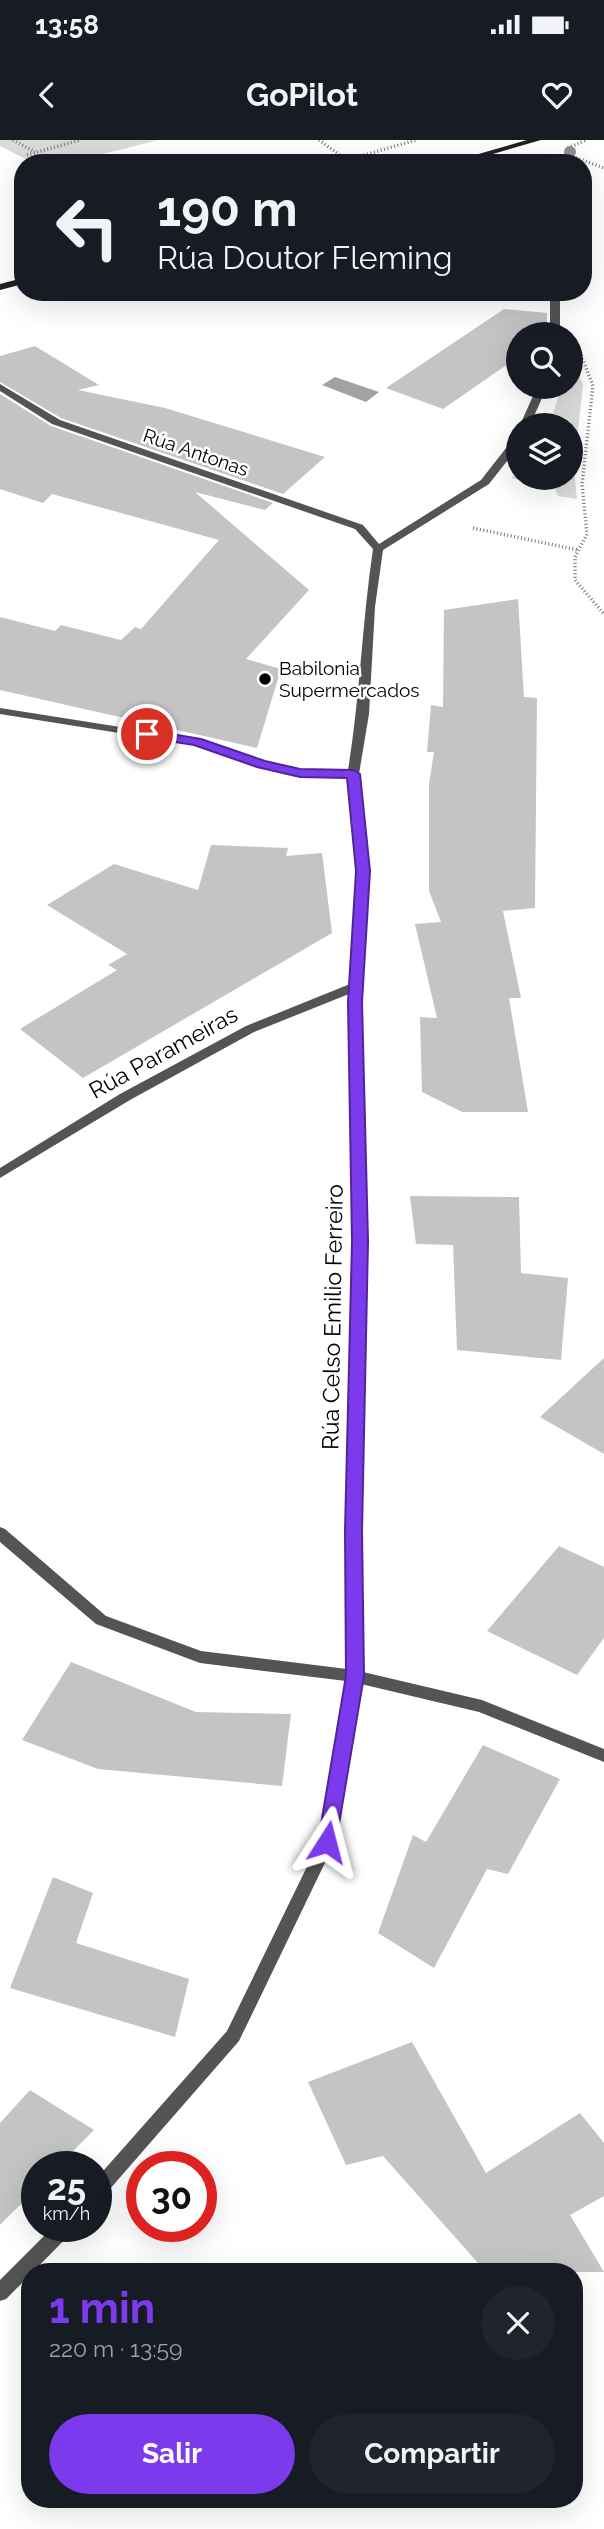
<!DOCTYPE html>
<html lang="es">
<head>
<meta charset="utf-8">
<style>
  :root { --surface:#171b24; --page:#20242c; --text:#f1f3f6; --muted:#9ea1a6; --accent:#7c3aed }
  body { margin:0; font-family:Raleway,sans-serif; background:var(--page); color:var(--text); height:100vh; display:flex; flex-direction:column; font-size:26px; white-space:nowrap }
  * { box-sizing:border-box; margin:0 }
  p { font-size:23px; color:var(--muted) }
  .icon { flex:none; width:38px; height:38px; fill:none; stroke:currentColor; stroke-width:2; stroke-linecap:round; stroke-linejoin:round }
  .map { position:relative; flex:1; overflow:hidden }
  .drawer { position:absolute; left:21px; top:2123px; width:562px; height:245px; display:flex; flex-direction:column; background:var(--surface); border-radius:28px; box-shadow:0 7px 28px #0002 }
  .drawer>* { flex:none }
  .hud { position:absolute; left:14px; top:14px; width:578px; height:147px; border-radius:28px; box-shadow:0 7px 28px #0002; background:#171b24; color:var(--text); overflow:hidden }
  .tools { position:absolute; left:506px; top:182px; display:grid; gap:14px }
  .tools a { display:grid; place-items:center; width:77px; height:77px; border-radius:50%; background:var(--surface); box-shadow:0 7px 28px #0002; font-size:35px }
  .speed { position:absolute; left:21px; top:2011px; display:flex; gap:14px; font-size:35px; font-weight:700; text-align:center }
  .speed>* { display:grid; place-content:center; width:91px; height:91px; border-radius:50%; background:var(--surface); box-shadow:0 7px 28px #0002; line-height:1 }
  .speed small { font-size:18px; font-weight:400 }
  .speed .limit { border:10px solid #d22; background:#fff; color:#111 }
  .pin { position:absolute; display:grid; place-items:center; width:60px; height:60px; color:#fff; margin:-30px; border:4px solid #fff; border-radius:50%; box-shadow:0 2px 7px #0007 }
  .me { position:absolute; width:77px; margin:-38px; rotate:9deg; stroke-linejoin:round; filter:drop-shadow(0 0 5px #0008) }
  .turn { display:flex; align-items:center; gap:24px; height:147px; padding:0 28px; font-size:32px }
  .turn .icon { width:91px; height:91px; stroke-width:2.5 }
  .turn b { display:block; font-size:49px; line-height:60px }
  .round { display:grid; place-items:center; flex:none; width:74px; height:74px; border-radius:37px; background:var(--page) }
  .overview { display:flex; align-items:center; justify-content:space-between; height:119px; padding:0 28px }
  h1 { font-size:42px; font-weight:700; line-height:52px; color:var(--accent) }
  .action { display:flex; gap:14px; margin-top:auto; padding:14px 28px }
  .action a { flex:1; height:80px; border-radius:42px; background:var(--accent); color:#fff; font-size:28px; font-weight:700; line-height:80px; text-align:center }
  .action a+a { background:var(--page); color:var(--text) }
  .status { display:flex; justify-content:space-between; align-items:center; height:49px; padding:0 35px; background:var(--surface); direction:ltr }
  .status svg { height:19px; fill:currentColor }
  header { display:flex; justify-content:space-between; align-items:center; height:91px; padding:0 28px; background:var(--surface); font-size:32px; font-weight:700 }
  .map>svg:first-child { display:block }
</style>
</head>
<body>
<div class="status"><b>13:58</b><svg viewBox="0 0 49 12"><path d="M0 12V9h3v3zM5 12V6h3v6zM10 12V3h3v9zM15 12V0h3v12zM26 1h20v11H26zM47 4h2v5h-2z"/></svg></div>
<header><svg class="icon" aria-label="back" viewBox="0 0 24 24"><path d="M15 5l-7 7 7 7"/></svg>GoPilot<svg class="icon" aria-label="heart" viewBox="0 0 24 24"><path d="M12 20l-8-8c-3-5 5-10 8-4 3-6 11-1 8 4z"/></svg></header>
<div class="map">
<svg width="604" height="2389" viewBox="0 0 604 2389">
  <rect width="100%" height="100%" fill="#fff"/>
  <!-- green -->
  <path fill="#dbdbdb" d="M 0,0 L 158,0 L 68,23 L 33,23 L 0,6 Z
    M 571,214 L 583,245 L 574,328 L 577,359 L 558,356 L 554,347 L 511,338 L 518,331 L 518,338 L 570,338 L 570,285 L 550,285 L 561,247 L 570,247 Z"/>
  <!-- water -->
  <path fill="#a2a2a2" d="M 335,237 L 379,252 L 366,262 L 322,245 Z"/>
  <!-- building -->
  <path fill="#c4c4c4" d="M 504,169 L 547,173 L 547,194 L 518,194 L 518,217 L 443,269 L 386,248 Z
    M 35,206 L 99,245 L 78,250 L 165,268 L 325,317 L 283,354 L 61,278 L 0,242 L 0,216 Z
    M 0,254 L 51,286 L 273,363 L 265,370 L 195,352 L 309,450 L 246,519 L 281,529 L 257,608 L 0,550 L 0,477 L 55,491 L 61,485 L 121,500 L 135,487 L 141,489 L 219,400 L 52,354 L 43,363 L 0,349 Z
    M 518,459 L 524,557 L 537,558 L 535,768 L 503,771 L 521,858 L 509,858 L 528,972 L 462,972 L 422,952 L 420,877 L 437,878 L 415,784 L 441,782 L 429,751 L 429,644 L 434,612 L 427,612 L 431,565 L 443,567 L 444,470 Z
    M 211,705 L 288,708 L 286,716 L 322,713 L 332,793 L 83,938 L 20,889 L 117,830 L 108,825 L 127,814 L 47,765 L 114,724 L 198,750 Z
    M 410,1056 L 519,1057 L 521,1133 L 568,1138 L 561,1220 L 457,1210 L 453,1105 L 416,1104 Z
    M 604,1218 L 604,1314 L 540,1277 Z
    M 559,1406 L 604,1427 L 604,1498 L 577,1535 L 487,1491 Z
    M 71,1522 L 196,1572 L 291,1574 L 282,1646 L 98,1629 L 22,1600 Z
    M 483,1605 L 560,1639 L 508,1734 L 487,1729 L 434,1828 L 378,1793 L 413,1695 L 426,1702 Z
    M 53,1737 L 93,1753 L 76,1803 L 189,1839 L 175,1897 L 10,1848 Z
    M 412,1902 L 486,2033 L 580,1973 L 604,2003 L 604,2056 L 570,2075 L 604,2132 L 486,2132 L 383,2016 L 346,2025 L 308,1942 Z
    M 30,1950 L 94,1990 L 58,2026 L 37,2026 L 37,2048 L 0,2085 L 0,1983 Z"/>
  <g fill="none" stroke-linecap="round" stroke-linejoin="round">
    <!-- path -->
    <path stroke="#767676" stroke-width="3.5" stroke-dasharray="1 2.5" stroke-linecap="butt" d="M 13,0 L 35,12
      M 319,0 L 351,23
      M 568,8 L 586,0
      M 566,14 L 604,28
      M 27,15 L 80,0
      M 347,20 L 416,0
      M 512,152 L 523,154
      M 580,212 L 593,246 L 582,344 L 587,394 L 575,417 L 575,440 L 604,474
      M 473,388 L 578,410"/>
    <!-- street -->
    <path fill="#545454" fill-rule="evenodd" d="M 555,154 L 560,157 L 560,194 L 550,194 L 550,157 Z
      M 0,244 L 60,280 L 363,385 L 379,404 L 481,340 L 514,298 L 518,297 L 518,307 L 489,344 L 383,410 L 375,467 L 369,574 L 359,634 L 369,731 L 361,862 L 367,1101 L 360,1391 L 363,1532 L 482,1560 L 604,1609 L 604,1622 L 479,1572 L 361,1544 L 335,1702 L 239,1901 L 102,2058 L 96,2060 L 96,2039 L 227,1891 L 319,1702 L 346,1541 L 200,1523 L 96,1484 L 0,1402 L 0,1387 L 5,1389 L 106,1476 L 201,1511 L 347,1529 L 346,1391 L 353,1101 L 349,854 L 254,892 L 130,960 L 0,1038 L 0,1028 L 120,954 L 246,886 L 350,844 L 357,731 L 348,637 L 300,636 L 258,627 L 194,605 L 0,574 L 0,568 L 196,599 L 265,622 L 300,630 L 348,630 C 360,557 362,483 373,409 L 355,389 L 52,284 L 0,251 Z
      M 537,247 L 547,247 L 530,285 L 520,285 Z
      M 54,2086 L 75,2086 L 72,2092 L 33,2132 L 30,2132 L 30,2135 L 6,2159 L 0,2161 L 0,2140 Z"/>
    <!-- secondary -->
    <path fill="#212121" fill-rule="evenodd" d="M 527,0 L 541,0 L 462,23 L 447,23 Z
      M 23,138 L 23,144 L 0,150 L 0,144 Z"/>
  </g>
  <!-- trees -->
  <circle fill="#8e8e8e" cx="570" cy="12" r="6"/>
  <!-- route -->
  <path fill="#7c3aed" stroke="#51269a" stroke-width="2" d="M 147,590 L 201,599 L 265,621 L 300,629 L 353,630 L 360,634 L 370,731 L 362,862 L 368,1101 L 362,1391 L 364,1536 L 336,1702 L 333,1707 L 327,1710 L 320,1707 L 318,1702 L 346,1536 L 345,1391 L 352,1101 L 348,862 L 356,731 L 347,638 L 300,637 L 257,627 L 194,605 L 143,597 L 143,591 Z"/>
  <!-- markers -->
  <circle fill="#000" stroke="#fff" stroke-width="2.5" cx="265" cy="539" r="7"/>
  <g text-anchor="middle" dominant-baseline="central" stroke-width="5" stroke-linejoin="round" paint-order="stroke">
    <!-- far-street labels -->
    <g font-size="19" fill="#000" stroke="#fff">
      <text transform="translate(196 312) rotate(19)">Rúa Antonas</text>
    </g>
    <!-- far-poi labels -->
    <g font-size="19" fill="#000" stroke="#fff" text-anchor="start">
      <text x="279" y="528">Babilonia<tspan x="279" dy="22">Supermercados</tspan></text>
    </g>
    <!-- street labels -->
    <g font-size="23" fill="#000" stroke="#fff">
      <text transform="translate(163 912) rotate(-29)">Rúa Parameiras</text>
      <text transform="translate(332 1177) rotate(-89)">Rúa Celso Emilio Ferreiro</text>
    </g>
  </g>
</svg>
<div class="tools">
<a><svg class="icon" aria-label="search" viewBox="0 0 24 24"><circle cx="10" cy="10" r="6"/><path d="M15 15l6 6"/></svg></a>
<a><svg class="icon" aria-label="layers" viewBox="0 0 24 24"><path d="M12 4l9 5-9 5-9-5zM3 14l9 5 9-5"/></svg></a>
</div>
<div class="speed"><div>25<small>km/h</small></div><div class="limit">30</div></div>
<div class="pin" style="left:147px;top:594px;background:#d93025"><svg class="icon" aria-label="arrive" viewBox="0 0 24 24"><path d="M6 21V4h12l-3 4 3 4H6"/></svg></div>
<svg class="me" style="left:327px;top:1702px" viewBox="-20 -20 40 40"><path d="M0-17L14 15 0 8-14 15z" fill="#7c3aed" stroke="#fff" stroke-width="4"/></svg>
<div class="hud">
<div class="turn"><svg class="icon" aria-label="left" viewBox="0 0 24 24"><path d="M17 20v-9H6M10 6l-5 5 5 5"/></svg><div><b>190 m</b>Rúa Doutor Fleming</div></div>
</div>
<section class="drawer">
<div class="overview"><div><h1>1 min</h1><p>220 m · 13:59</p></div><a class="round"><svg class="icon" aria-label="close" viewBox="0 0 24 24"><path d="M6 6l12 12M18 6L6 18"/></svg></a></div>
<div class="action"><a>Salir</a><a>Compartir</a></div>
</section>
</div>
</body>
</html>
